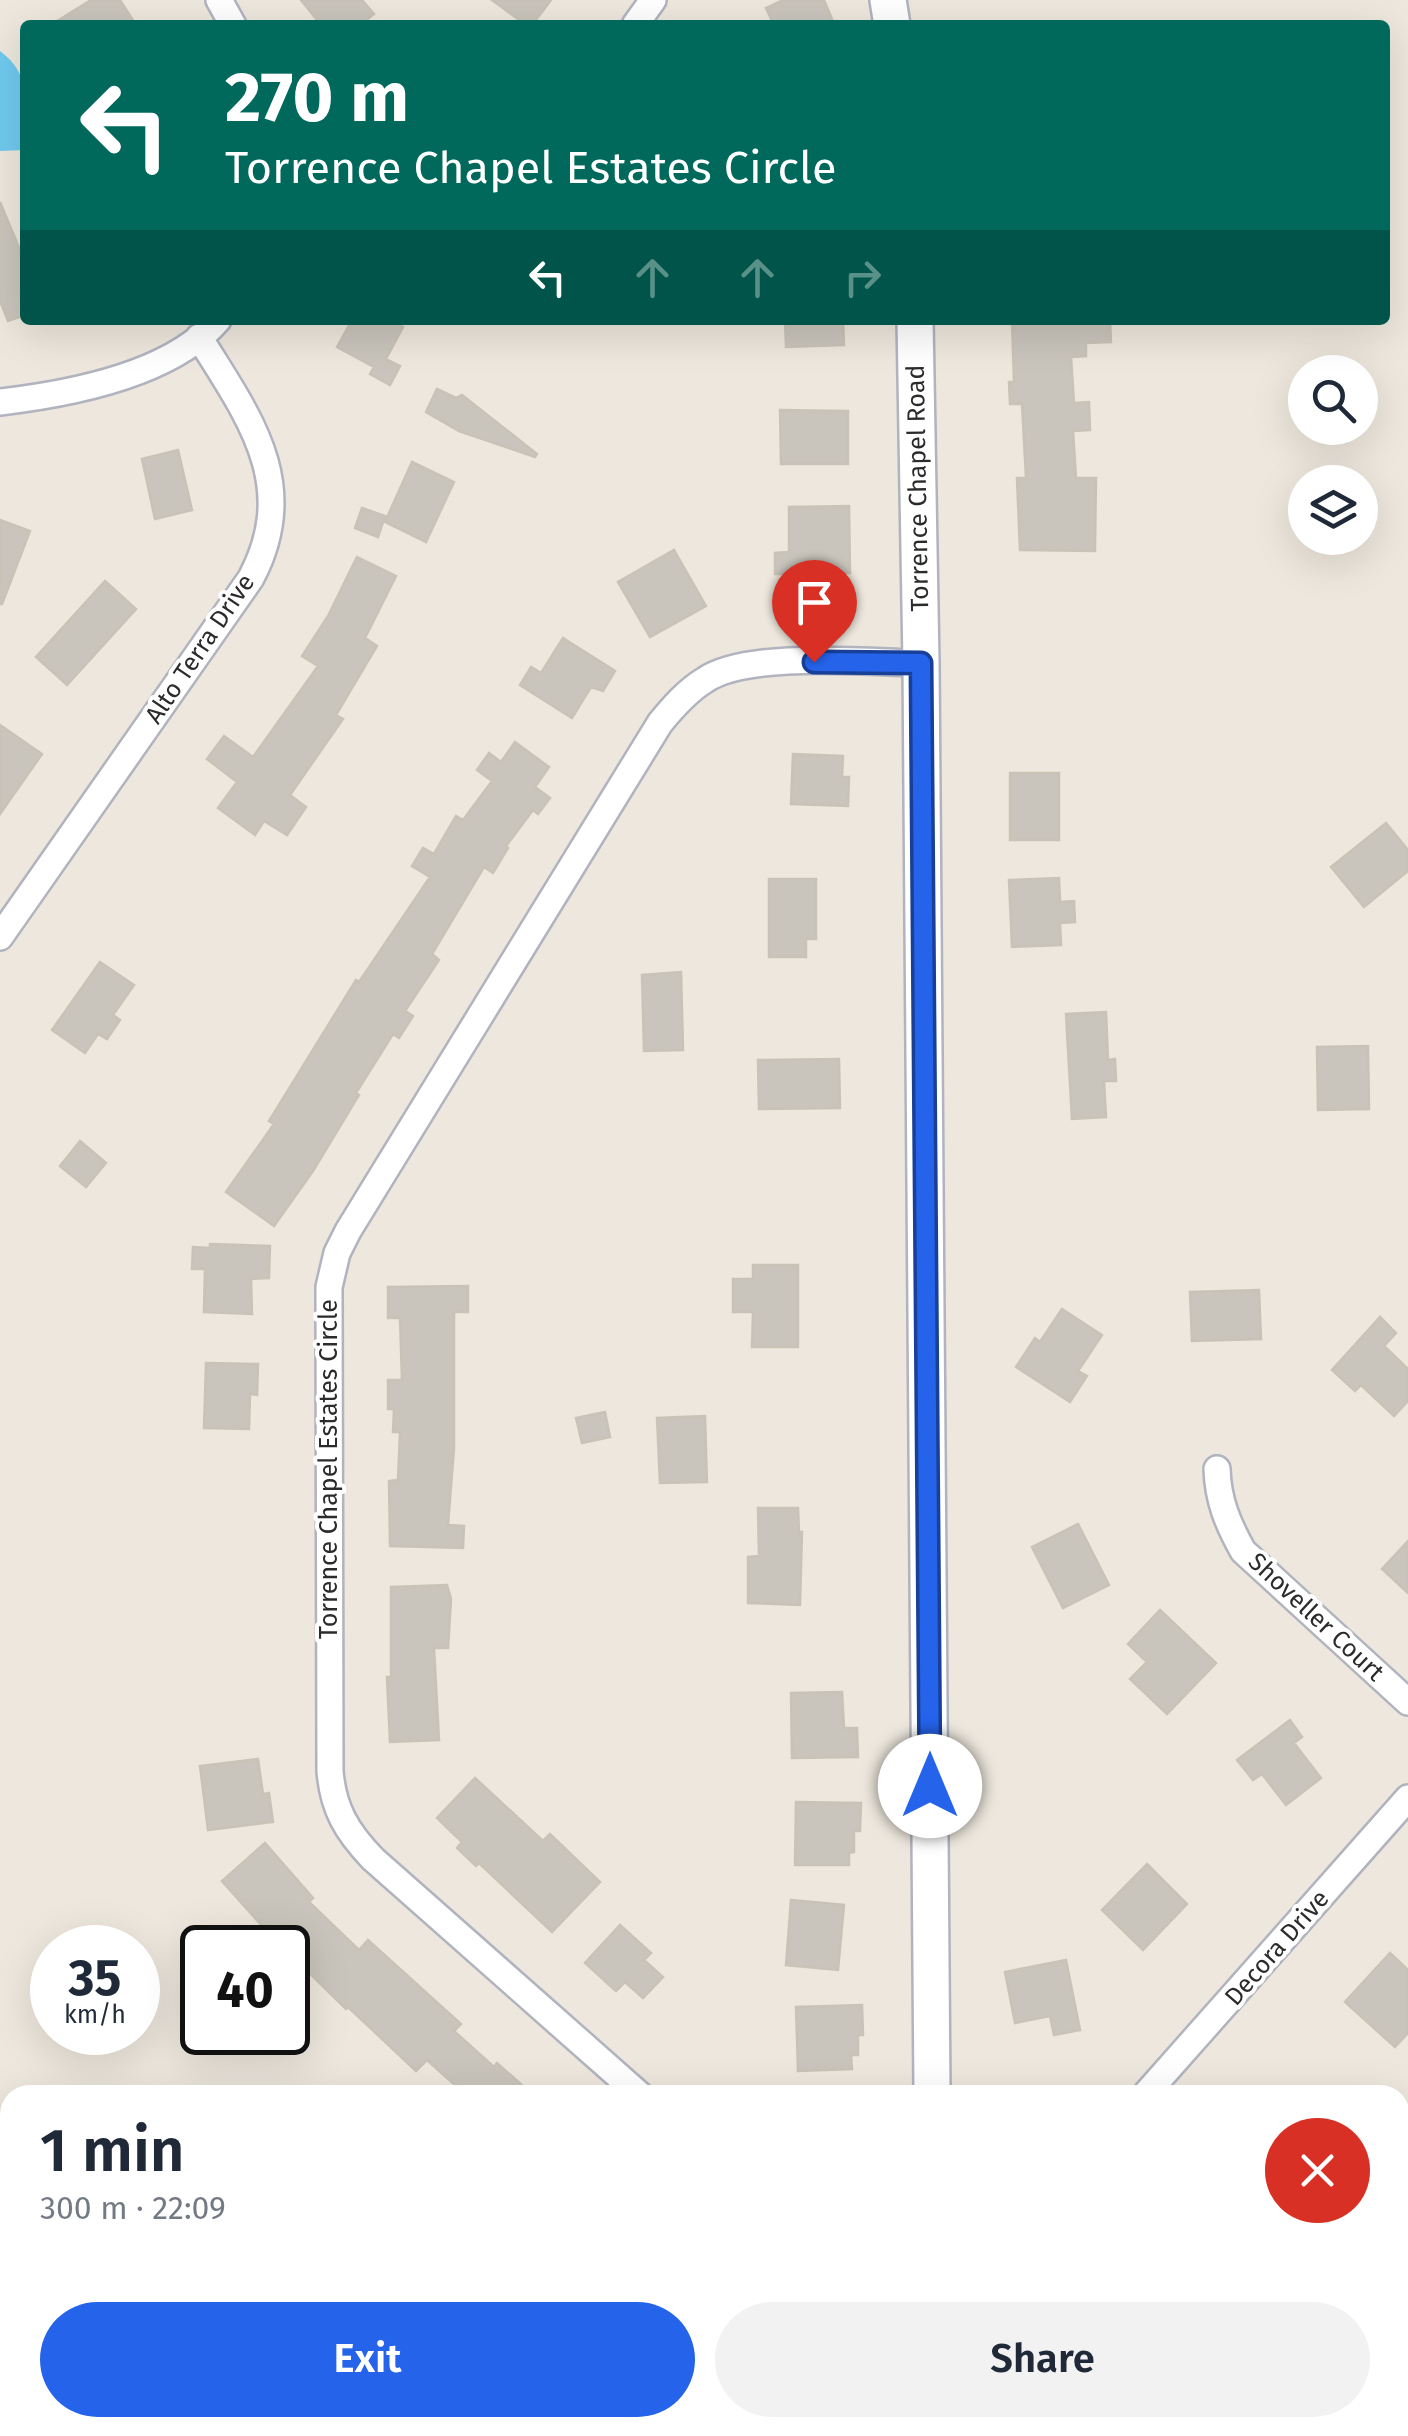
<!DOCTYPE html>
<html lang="en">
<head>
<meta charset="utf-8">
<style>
  :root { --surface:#fff; --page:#f2f2f3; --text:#1f2937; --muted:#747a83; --accent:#2563eb }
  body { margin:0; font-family:"Fira Sans",sans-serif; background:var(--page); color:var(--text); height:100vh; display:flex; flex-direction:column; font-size:38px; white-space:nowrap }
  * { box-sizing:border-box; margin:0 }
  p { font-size:32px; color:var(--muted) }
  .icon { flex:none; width:55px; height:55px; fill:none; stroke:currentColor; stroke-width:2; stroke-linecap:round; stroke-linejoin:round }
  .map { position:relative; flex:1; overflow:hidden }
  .side { position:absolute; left:0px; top:2085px; width:1410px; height:352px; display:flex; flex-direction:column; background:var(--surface); border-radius:30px 30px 0 0; box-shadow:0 10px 40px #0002 }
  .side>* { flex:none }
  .hud { position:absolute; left:20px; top:20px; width:1370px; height:305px; border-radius:10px; box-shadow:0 10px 40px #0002; background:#00695c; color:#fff; overflow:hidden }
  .fabs { position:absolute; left:1288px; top:355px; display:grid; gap:20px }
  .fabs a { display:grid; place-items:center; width:90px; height:90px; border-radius:50%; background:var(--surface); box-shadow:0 10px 40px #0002; font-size:50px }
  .speed { position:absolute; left:30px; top:1925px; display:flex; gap:20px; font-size:50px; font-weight:700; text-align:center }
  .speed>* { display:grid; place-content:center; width:130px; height:130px; border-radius:50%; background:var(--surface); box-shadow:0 10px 40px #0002; line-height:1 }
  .speed small { font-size:25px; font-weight:400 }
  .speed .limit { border:5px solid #111; border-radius:15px; background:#fff; color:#111 }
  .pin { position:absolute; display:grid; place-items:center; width:85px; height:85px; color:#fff; margin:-102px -42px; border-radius:50% 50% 50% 0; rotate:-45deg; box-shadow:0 0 10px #0007 }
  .pin .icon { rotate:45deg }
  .me { position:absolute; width:110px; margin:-55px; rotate:0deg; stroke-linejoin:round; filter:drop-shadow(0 0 8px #0008) }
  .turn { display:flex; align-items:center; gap:35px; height:210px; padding:0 40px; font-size:45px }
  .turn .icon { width:130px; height:130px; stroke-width:2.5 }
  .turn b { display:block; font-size:70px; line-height:85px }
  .lanes { display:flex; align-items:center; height:95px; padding:0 40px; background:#0003; justify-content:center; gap:50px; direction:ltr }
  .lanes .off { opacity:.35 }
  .round { display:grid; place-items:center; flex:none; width:105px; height:105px; border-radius:52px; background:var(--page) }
  .summary { display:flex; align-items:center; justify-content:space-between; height:170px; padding:0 40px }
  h1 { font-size:60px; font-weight:600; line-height:75px }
  .cta { display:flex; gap:20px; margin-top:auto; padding:20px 40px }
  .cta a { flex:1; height:115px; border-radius:60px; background:var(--accent); color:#fff; font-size:40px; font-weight:600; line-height:115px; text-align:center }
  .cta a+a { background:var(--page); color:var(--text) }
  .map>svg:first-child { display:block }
</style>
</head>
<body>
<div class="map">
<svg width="1408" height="2436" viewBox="0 0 1408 2436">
  <rect width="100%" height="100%" fill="#ede7dd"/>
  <!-- green -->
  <path fill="#b0e49a" d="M 65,2428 L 566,2428 L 558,2436 L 57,2436 Z"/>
  <!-- cemetery -->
  <path fill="#c4d7b4" d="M 566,2428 L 655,2428 L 665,2436 L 558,2436 Z"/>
  <!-- pitch -->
  <path fill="#c4eb95" d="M 241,2428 L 355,2428 L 365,2436 L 234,2436 Z"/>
  <!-- water -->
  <path fill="#70c9ef" d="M 0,51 C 35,77 25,110 25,150 L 0,151 Z"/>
  <!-- building -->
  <path fill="#c9c5bc" stroke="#c9c3b7" stroke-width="2.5" d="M 91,0 L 120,0 L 136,25 L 51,25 Z
    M 301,0 L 362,0 L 374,14 L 360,25 L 321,25 Z
    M 492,0 L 551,0 L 532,25 L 526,25 Z
    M 783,0 L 824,0 L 832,19 L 819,25 L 774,25 L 766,8 Z
    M 0,202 L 25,262 L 25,315 L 8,321 L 0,301 Z
    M 352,320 L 391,320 L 403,327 L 386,359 L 400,366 L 390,385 L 370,374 L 374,367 L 337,347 Z
    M 785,320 L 843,320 L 844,345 L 786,347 Z
    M 1012,320 L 1110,321 L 1111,342 L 1086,343 L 1086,356 L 1071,357 L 1074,403 L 1089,402 L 1090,430 L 1073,431 L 1076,478 L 1096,478 L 1095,551 L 1020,550 L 1017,478 L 1026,478 L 1022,404 L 1010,404 L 1009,382 L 1014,382 Z
    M 437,389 L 456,398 L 462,395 L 537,454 L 535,457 L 459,431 L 426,412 Z
    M 780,410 L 848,411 L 848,464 L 781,464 Z
    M 178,450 L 192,510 L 155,519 L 142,459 Z
    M 412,462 L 454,482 L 426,542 L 385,522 Z
    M 849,506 L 850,573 L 775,574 L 775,553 L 789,552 L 789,507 Z
    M 362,508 L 385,516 L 378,537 L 355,528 Z
    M 0,520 L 30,531 L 2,604 L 0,604 Z
    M 674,550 L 706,606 L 650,637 L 618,582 Z
    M 357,557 L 396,576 L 365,638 L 377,646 L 336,715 L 343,719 L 290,795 L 306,807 L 287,835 L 264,821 L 255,835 L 218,808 L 237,782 L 207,759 L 224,736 L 253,757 L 318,666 L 302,656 L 328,616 Z
    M 105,581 L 136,609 L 67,685 L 36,657 Z
    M 563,638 L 615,671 L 603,691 L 591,687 L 572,718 L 520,685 L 531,667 L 541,673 Z
    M 0,725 L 42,754 L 0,814 Z
    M 515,742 L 549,767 L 535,787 L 550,798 L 538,814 L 533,810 L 506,846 L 508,848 L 493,873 L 484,867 L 432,954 L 439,960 L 405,1011 L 413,1016 L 399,1038 L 393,1034 L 356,1093 L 359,1095 L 313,1171 L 274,1226 L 226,1192 L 274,1124 L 269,1121 L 356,980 L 359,982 L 430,877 L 412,866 L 423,848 L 434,854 L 456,816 L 463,820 L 492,781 L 477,770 L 489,753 L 501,762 Z
    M 793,754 L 843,756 L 842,777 L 849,777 L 848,806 L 791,804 Z
    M 1010,773 L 1059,773 L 1059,840 L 1010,840 Z
    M 1386,823 L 1408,850 L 1408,871 L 1364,907 L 1331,867 Z
    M 1059,878 L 1060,902 L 1074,901 L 1075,922 L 1060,923 L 1061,945 L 1012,947 L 1009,880 Z
    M 769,879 L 816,879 L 816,939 L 806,939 L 806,957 L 769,957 Z
    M 100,962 L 134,985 L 113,1015 L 120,1020 L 107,1039 L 98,1034 L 85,1053 L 52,1030 Z
    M 681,972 L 683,1050 L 644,1051 L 642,975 Z
    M 1106,1012 L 1108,1060 L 1115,1059 L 1116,1081 L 1104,1081 L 1106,1117 L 1072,1119 L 1066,1014 Z
    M 1368,1046 L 1369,1109 L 1318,1110 L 1317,1047 Z
    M 839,1059 L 840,1108 L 759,1109 L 758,1060 Z
    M 80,1141 L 106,1163 L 86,1187 L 60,1166 Z
    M 210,1244 L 270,1246 L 269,1278 L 251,1279 L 252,1314 L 204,1312 L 205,1269 L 192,1269 L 193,1247 L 210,1248 Z
    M 753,1265 L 798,1265 L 798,1347 L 752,1347 L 753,1312 L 733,1312 L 733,1279 L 753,1279 Z
    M 468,1286 L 468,1312 L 454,1312 L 454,1448 L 448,1525 L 464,1526 L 463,1548 L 390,1546 L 389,1481 L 398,1480 L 400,1432 L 393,1432 L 394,1409 L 388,1409 L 388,1380 L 402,1380 L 400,1318 L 388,1318 L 388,1287 Z
    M 1259,1290 L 1261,1339 L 1192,1341 L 1190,1292 Z
    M 1062,1309 L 1102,1335 L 1078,1371 L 1087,1376 L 1070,1402 L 1016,1367 L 1035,1338 L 1040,1342 Z
    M 1380,1317 L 1396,1333 L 1384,1346 L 1408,1369 L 1408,1401 L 1394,1416 L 1361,1385 L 1355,1391 L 1332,1370 Z
    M 206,1363 L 258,1364 L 257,1395 L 250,1394 L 249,1429 L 204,1428 Z
    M 605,1412 L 610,1437 L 582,1443 L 576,1418 Z
    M 705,1416 L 707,1482 L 660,1483 L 657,1418 Z
    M 758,1508 L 798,1508 L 799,1532 L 802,1532 L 800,1605 L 748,1603 L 748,1557 L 759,1556 Z
    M 1078,1524 L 1109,1585 L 1063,1608 L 1032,1547 Z
    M 1408,1541 L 1408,1593 L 1382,1569 Z
    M 447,1585 L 451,1599 L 448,1648 L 434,1648 L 439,1740 L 390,1742 L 387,1677 L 391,1677 L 391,1587 Z
    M 1160,1610 L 1216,1663 L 1167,1714 L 1130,1679 L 1147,1662 L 1128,1644 Z
    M 842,1692 L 844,1728 L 857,1728 L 858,1757 L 792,1758 L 791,1693 Z
    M 1290,1720 L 1302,1737 L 1294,1743 L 1321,1778 L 1286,1805 L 1262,1774 L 1253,1780 L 1237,1760 Z
    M 258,1759 L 263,1794 L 269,1793 L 273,1822 L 208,1830 L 200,1766 Z
    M 475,1778 L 543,1841 L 550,1834 L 600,1882 L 552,1932 L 479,1863 L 476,1866 L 457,1848 L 462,1842 L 437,1818 Z
    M 796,1802 L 861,1803 L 860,1831 L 854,1831 L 854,1852 L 849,1853 L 849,1865 L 795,1865 Z
    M 265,1843 L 313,1898 L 309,1902 L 359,1950 L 368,1940 L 461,2024 L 454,2031 L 494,2067 L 497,2063 L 533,2095 L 466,2095 L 427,2060 L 416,2071 L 348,2007 L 346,2009 L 288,1952 L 288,1948 L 282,1948 L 271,1936 L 222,1881 Z
    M 1147,1864 L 1187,1904 L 1143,1950 L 1102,1910 Z
    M 791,1900 L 844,1905 L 838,1970 L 786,1965 Z
    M 620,1925 L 651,1953 L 644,1960 L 663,1977 L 643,1998 L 625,1982 L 616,1991 L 585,1963 Z
    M 1390,1953 L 1408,1970 L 1408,2033 L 1395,2047 L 1345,2002 Z
    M 1066,1960 L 1080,2030 L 1054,2035 L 1050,2016 L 1015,2023 L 1005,1972 Z
    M 862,2005 L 863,2035 L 858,2035 L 858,2055 L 851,2055 L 852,2069 L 798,2071 L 796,2007 Z"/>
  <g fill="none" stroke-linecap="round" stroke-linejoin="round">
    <defs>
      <path id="street" d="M 219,0 L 233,25
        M 635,25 L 653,0
        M 0,402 C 69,394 171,375 218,320
        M 0,937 L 251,578 C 301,484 248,416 199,337
        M 1217,1469 C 1218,1501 1228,1524 1243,1551 L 1408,1702
        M 640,2095 L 373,1859 C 347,1832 333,1809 330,1771 L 329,1287 L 337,1253 L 348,1231 L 660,723 C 673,707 687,691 705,680 C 748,651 867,662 921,663
        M 1145,2095 L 1408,1798
        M 1400,2391 L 1408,2389
        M 1271,2436 L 1295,2428"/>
      <path id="secondary" d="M 888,0 L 892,25
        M 915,320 L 921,663 L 932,2095
        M 934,2428 L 934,2436"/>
    </defs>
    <!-- street casing -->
    <use href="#street" stroke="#b1b3bf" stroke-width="30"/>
    <!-- secondary casing -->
    <use href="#secondary" stroke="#b1b3bf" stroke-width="40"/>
    <!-- street -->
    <use href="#street" stroke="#fff" stroke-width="25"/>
    <!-- secondary -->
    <use href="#secondary" stroke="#fff" stroke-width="35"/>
  </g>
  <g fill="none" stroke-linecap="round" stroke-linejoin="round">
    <defs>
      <path id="route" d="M 814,662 L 921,663 L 930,1786"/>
    </defs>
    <!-- route casing -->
    <use href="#route" stroke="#184099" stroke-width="25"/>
    <!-- route -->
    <use href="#route" stroke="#2563eb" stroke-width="18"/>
  </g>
  <g text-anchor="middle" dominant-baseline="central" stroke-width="8" stroke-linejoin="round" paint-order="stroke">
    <!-- street labels -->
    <g font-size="25" fill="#2b2b2b" stroke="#fff">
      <text transform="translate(918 488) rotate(-91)">Torrence Chapel Road</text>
      <text transform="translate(200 649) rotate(-56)">Alto Terra Drive</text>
      <text transform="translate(329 1469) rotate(-90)">Torrence Chapel Estates Circle</text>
      <text transform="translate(1316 1617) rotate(43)">Shoveller Court</text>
      <text transform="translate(1277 1948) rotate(-49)">Decora Drive</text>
    </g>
  </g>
</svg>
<div class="fabs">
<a><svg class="icon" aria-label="search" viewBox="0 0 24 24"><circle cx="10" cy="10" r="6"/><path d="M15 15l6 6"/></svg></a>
<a><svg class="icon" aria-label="layers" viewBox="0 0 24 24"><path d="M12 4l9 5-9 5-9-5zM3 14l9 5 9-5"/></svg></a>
</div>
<div class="speed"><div>35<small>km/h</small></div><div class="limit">40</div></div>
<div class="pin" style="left:814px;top:662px;background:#d93025"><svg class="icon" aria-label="arrive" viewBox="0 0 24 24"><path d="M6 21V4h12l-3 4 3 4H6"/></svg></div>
<svg class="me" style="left:930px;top:1786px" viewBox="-20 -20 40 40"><circle r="19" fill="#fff"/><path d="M0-13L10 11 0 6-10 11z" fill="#2563eb"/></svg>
<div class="hud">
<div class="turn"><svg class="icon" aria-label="left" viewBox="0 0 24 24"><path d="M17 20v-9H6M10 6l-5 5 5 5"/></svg><div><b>270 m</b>Torrence Chapel Estates Circle</div></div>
<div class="lanes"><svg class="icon" aria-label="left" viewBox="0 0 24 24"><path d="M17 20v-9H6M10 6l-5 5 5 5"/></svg><svg class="icon off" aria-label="ahead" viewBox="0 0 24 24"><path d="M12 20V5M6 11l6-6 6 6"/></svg><svg class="icon off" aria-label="ahead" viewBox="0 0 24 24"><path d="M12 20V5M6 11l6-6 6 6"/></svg><svg class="icon off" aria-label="right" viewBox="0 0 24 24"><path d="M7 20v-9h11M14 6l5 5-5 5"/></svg></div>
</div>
<section class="side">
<div class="summary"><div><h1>1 min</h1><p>300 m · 22:09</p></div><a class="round" style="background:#d93025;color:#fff"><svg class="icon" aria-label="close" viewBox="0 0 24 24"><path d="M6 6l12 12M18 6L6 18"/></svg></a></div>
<div class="cta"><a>Exit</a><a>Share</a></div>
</section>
</div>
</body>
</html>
